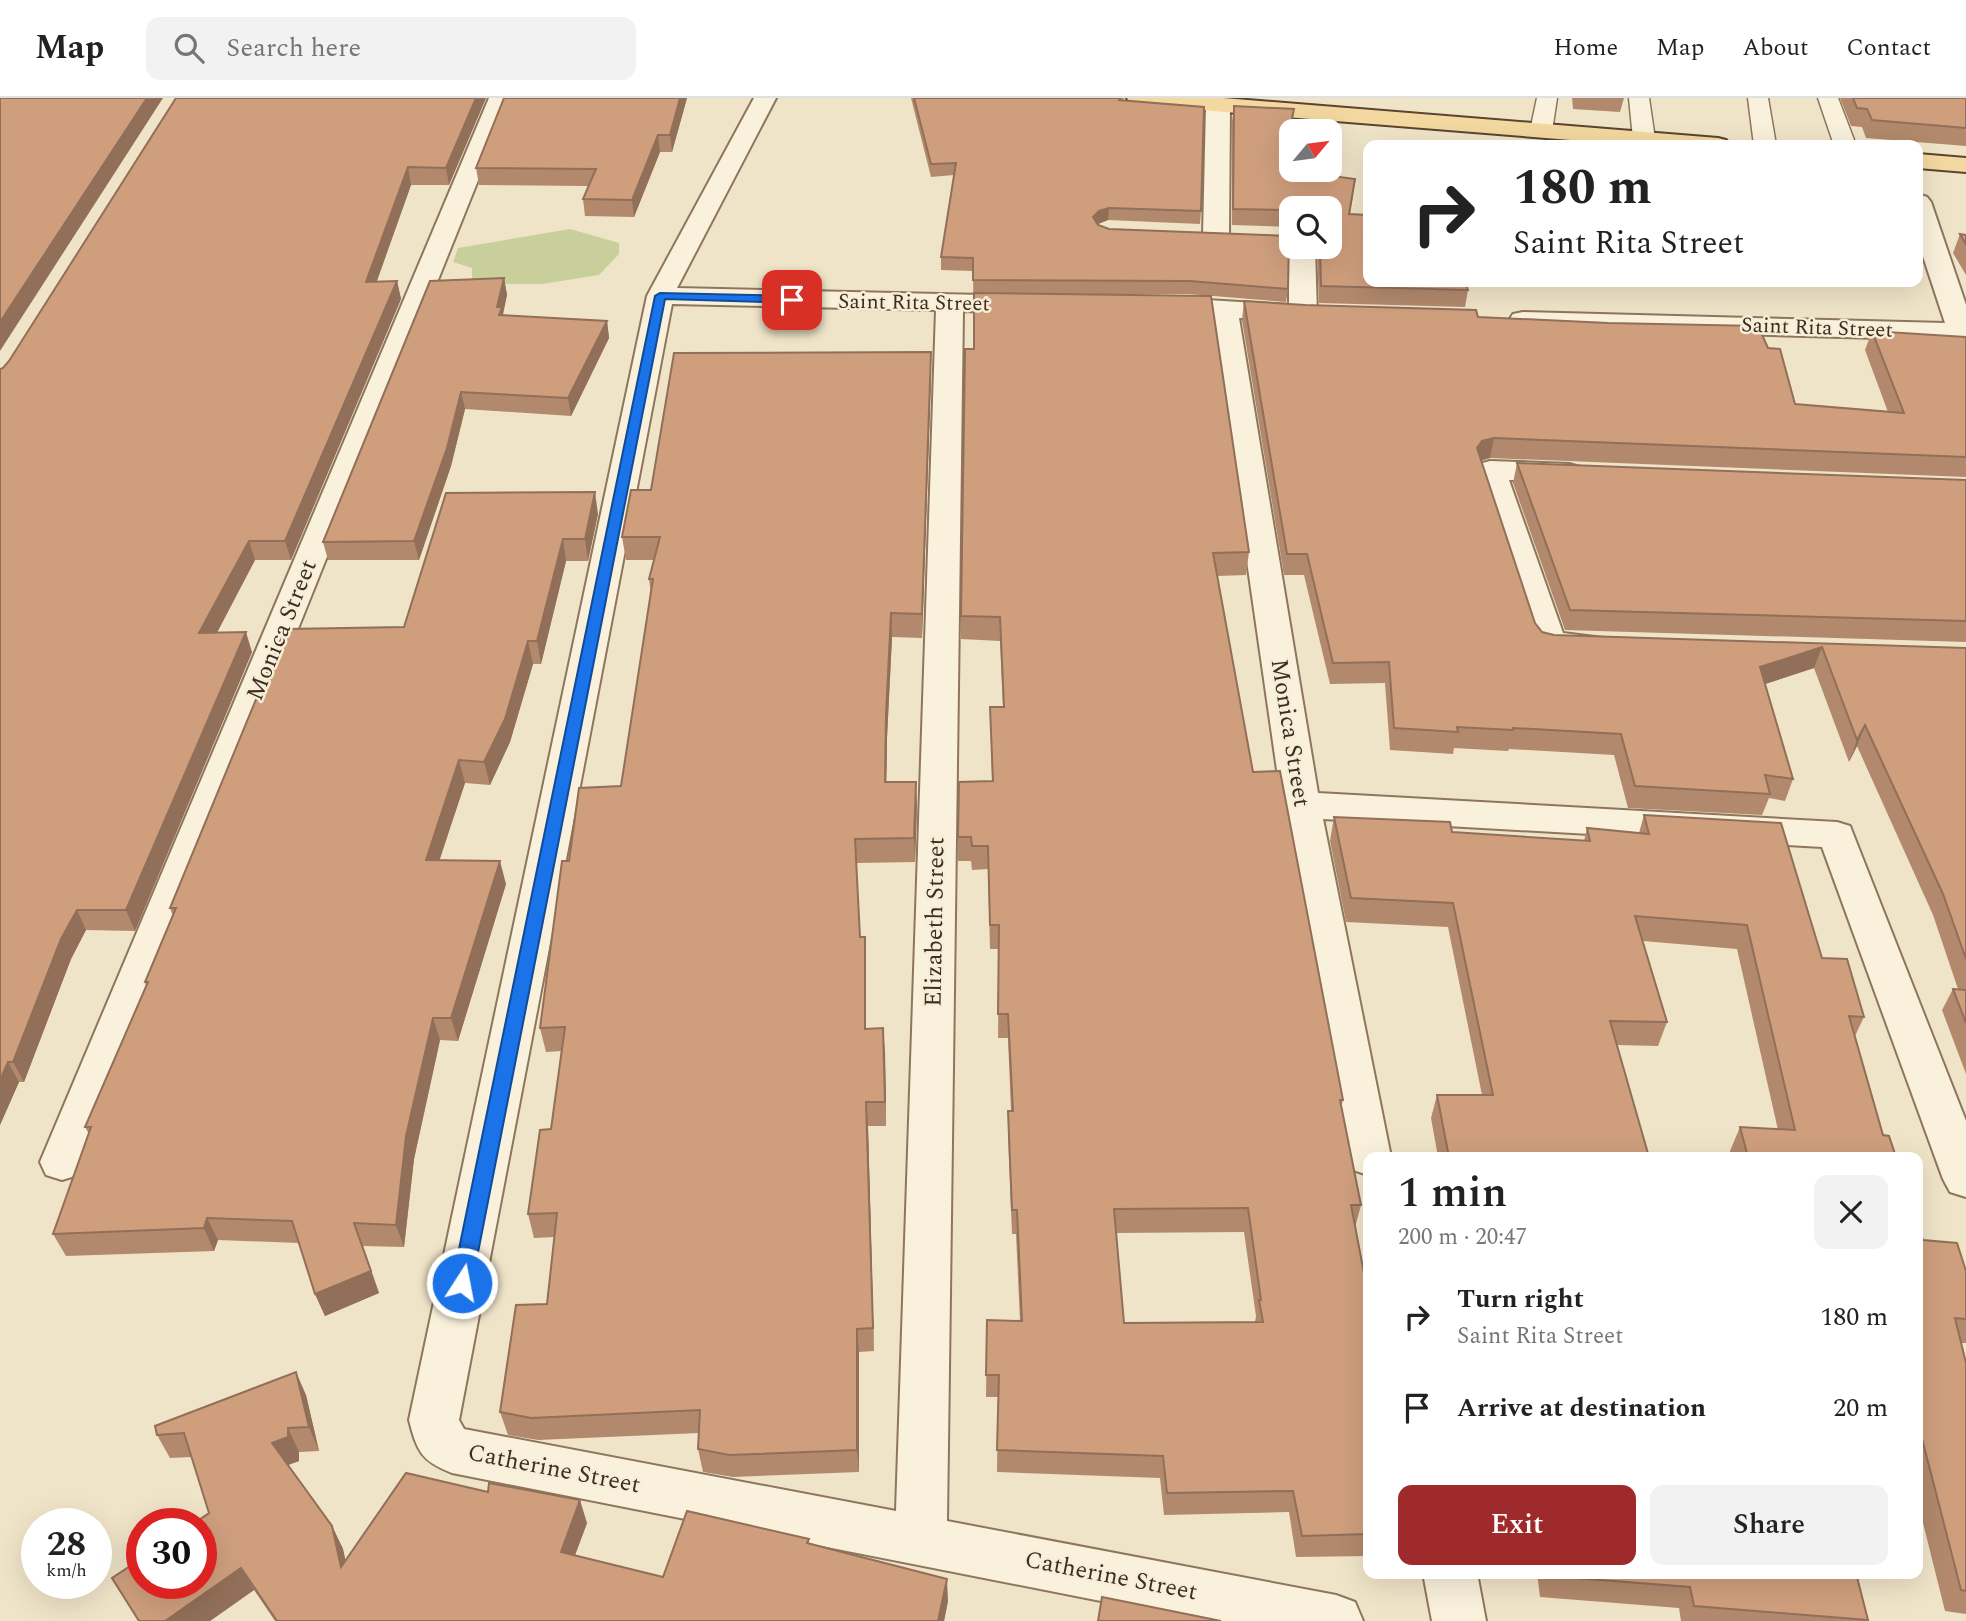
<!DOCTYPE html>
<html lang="en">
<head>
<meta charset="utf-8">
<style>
  :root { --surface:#fff; --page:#f2f2f2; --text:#222; --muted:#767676; --line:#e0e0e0; --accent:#9e2a2b }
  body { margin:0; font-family:Spectral,serif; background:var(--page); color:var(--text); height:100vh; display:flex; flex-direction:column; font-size:26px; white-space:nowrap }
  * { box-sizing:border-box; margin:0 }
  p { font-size:23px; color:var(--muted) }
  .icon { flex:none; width:38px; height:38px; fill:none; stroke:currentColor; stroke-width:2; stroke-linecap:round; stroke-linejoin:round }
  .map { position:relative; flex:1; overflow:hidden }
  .side { position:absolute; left:1363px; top:1054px; width:560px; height:427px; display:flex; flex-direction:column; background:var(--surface); border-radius:14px; box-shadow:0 7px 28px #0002 }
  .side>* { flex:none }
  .guide { position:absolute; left:1363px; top:42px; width:560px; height:147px; border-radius:14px; box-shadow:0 7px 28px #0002; background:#fff; color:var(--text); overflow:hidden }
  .needle { width:46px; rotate:61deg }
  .buttons { position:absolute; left:1279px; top:21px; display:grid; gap:14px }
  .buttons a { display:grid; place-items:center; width:63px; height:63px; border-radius:14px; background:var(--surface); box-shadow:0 7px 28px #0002; font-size:35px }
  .speed { position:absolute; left:21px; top:1410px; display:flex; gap:14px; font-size:35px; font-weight:700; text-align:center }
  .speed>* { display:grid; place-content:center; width:91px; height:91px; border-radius:50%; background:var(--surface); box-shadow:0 7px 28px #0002; line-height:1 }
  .speed small { font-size:18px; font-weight:400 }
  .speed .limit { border:10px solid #d22; background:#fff; color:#111 }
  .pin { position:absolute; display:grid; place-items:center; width:60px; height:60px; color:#fff; margin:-30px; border-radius:14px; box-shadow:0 4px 10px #0006 }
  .me { position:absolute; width:77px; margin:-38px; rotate:11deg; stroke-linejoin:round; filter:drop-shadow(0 0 5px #0008) }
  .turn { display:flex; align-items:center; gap:24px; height:147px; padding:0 35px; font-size:32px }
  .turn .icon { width:91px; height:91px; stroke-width:2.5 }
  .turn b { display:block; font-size:49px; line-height:60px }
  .round { display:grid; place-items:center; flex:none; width:74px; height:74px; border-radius:14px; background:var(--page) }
  .overview { display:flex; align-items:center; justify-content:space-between; height:119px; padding:0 35px }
  h1 { font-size:42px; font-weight:600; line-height:52px }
  .action { display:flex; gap:14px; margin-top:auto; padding:14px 35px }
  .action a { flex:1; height:80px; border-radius:14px; background:var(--accent); color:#fff; font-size:28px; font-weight:600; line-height:80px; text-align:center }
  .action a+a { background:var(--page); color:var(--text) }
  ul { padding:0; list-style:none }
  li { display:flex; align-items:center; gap:21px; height:91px; padding:0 35px }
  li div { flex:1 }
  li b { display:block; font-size:26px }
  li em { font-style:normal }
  header { display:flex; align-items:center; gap:42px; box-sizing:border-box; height:98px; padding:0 35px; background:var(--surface); border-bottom:2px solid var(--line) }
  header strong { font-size:33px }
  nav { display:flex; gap:38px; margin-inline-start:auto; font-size:24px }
  .search { width:490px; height:63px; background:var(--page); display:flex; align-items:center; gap:18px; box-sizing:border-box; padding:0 24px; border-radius:14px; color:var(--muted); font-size:26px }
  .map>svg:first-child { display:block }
</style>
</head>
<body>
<header>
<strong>Map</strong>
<div class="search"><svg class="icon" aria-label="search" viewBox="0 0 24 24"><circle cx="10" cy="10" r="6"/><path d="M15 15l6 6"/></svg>Search here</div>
<nav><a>Home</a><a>Map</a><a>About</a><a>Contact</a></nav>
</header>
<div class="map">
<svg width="1966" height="1523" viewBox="0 0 1966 1523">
  <rect width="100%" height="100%" fill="#f0e4c8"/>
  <!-- green -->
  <path fill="#c9cf9b" d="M 570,131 L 619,145 L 619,156 L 599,177 L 542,186 L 472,186 L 472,170 L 453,164 L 458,150 Z"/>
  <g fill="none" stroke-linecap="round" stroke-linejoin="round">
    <defs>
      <path id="service" d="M 1537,0 L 1557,0 L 1552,33 L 1549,38 L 1533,38 L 1530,33 Z
        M 1629,0 L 1649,0 L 1655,41 L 1652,46 L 1636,46 L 1633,41 Z
        M 1748,0 L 1768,0 L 1776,47 L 1754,47 Z
        M 1818,0 L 1838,0 L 1856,47 L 1834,47 Z"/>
      <path id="minor" d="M 489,0 L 511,0 L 84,1064 L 78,1077 L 62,1082 L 46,1077 L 40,1064 Z
        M 754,0 L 776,0 L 677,190 L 1025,198 L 1035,200 L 1039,206 L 1035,212 L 1025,214 L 963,213 L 947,1423 L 1336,1497 L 1355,1504 L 1363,1523 L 1202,1523 L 452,1375 C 421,1363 417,1353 409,1322 L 647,198 ZM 672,206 L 936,212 L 896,1413 L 464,1331 L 459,1322 Z
        M 1218,1 L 1226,3 L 1230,8 L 1229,137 L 1225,142 L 1216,145 L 1207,142 L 1203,137 L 1206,8 L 1210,3 Z
        M 1918,96 L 1927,99 L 1931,104 L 1966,207 L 1966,256 L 1956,254 L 1950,242 L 1523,230 L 1513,228 L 1509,222 L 1513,216 L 1523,214 L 1945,225 L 1918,143 Z
        M 1292,145 L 1292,149 L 1315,149 L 1317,216 L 1313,222 L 1295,224 L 1239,220 L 1318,695 L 1837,724 L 1850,728 L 1966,1023 L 1966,1099 L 1950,1094 L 1943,1081 L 1822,749 L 1323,721 L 1391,1059 L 1368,1059 L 1368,1077 L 1353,1072 L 1347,1059 L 1282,707 L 1212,219 L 1149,213 L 1145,207 L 1149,201 L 1159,199 L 1289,207 L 1289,149 Z
        M 1490,363 L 1569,366 L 1580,369 L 1584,375 L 1580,381 L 1569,384 L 1509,382 L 1563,535 L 1603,540 L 1608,547 L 1603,554 C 1582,560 1558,558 1537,552 L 1532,545 L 1475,372 L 1479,366 Z
        M 1423,1475 L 1477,1475 L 1486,1523 L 1432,1523 Z"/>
      <path id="primary" d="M 1127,0 L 1223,0 L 1718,40 L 1726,42 L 1730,47 L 1633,47 L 1138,7 L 1130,5 Z
        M 1918,56 L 1966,60 L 1966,74 L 1918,70 Z"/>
    </defs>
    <!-- service casing -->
    <use href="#service" stroke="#8d765c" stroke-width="3"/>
    <!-- minor casing -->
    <use href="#minor" stroke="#8d765c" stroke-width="4"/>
    <!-- primary casing -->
    <use href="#primary" stroke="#5b4430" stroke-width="4"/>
    <!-- service -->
    <use href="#service" fill="#faf1dc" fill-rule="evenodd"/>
    <!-- minor -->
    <use href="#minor" fill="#faf1dc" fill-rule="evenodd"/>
    <!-- primary -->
    <use href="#primary" fill="#f3d9a0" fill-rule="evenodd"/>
  </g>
  <!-- wall -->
  <path fill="#b2896c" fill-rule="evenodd" d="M 176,0 L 486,0 L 449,87 L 411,87 L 377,183 L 397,183 L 401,201 L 291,462 L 255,462 L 217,535 L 252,554 L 135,833 L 86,832 L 71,861 L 24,984 L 19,984 L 0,1027 L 0,271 L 3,270 L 9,263 Z
    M 504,0 L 687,0 L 672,54 L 660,54 L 634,119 L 585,118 L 583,101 L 588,88 L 479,87 L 476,70 Z
    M 911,0 L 1124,0 L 1123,2 L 1201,113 L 1200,126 L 1108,122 L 1098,126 L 1098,127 L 1288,191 L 1286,204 L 1189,196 L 994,196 L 1249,454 L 1246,477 L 1217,478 L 1253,674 L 1343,1002 L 1341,1010 L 1361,1107 L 1355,1130 L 1368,1196 L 1368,1458 L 1296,1459 L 1289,1414 L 1164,1417 L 1160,1380 L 997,1374 L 998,1299 L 986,1299 L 987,1222 L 1020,1223 L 1016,1136 L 1012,1136 L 1008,1036 L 1008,1013 L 1011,1013 L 1008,940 L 998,940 L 999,851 L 990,851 L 988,771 L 972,772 L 971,763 L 958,763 L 958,739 L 992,683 L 990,609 L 1003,609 L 1000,543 L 961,541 L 961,518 L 974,251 L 973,173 L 941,172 L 941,159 L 954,77 L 931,79 ZM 1244,1134 L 1256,1218 L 1255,1224 L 1124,1225 L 1116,1135 Z
    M 1572,0 L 1624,0 L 1620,14 L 1573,11 Z
    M 1840,0 L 1966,0 L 1966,48 L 1866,40 L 1862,29 L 1851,28 Z
    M 1234,8 L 1294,11 L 1292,27 L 1283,71 L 1353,98 L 1350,116 L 1367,134 L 1468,192 L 1465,209 L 1319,205 L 1317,149 L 1330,149 L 1330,110 L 1292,110 L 1292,129 L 1232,127 L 1232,24 Z
    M 1960,136 L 1966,137 L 1966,177 L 1953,155 Z
    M 504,180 L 507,197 L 503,217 L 607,223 L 609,240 L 571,318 L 465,311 L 451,368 L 419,462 L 328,462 L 323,444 Z
    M 1244,203 L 1478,219 L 1768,250 L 1795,306 L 1888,314 L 1865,252 L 1872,233 L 1966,239 L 1966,379 L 1490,360 L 1481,363 L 1535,525 L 1542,534 L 1554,537 L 1966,550 L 1966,976 L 1942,912 L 1953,891 L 1958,891 L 1933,817 L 1857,648 L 1849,664 L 1814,570 L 1765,586 L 1793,681 L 1785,703 L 1769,700 L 1762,717 L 1628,710 L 1614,657 L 1509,651 L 1508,653 L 1454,650 L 1453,656 L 1390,652 L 1385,585 L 1330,586 L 1304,477 L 1284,477 L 1242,222 Z
    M 931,276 L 922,540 L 892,539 L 887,640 L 886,684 L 917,708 L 915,764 L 856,765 L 860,839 L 866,863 L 866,931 L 885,954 L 886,1028 L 868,1028 L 874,1253 L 859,1254 L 859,1374 L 733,1379 L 703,1374 L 698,1351 L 699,1335 L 538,1342 L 508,1337 L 500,1314 L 547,1206 L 555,1139 L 534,1140 L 528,1116 L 551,1031 L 562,953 L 546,954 L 540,930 L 569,763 L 621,688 L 651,496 L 649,481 L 654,462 L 626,462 L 622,439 L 651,392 Z
    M 1517,365 L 1966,382 L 1966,544 L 1565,532 L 1513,385 Z
    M 598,416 L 588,463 L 566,463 L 541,566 L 533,566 L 510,644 L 490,687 L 465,685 L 439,762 L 506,786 L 458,943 L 440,942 L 414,1061 L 404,1149 L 363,1148 L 379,1195 L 325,1218 L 315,1196 L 299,1145 L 218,1142 L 214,1153 L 66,1158 L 53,1136 L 89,1036 L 85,1029 L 146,888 L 145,884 L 173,818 L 170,810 L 404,529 Z
    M 1644,717 L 1822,860 L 1864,919 L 1855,938 L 1883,1037 L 1896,1059 L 1731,1059 L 1730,1053 L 1740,1029 L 1778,1032 L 1737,851 L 1643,843 L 1667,924 L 1658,948 L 1617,947 L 1649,1059 L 1438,1059 L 1431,1020 L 1437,997 L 1482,997 L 1448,829 L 1346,824 L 1330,743 L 1334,719 L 1452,734 L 1584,743 L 1587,730 L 1639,735 Z
    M 1918,1127 L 1923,1142 L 1966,1173 L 1966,1245 L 1961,1245 L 1966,1265 L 1966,1516 L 1945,1513 L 1918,1405 Z
    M 306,1297 L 319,1353 L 299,1354 L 299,1363 L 287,1367 L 332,1428 L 343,1451 L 345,1462 L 587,1425 L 575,1457 L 663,1479 L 809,1441 L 809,1446 L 948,1503 L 944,1523 L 275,1523 L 254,1492 L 210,1523 L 139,1523 L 209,1415 L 192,1359 L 170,1360 L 157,1337 Z
    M 1537,1475 L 1856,1475 L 1868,1522 L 1867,1523 L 1681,1523 L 1679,1510 L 1540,1499 Z"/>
  <!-- shaded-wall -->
  <path fill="#916f58" d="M 147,0 L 163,0 L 0,253 L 0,224 Z
    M 476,0 L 486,0 L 449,87 L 446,70 Z
    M 680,0 L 687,0 L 672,54 L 670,37 Z
    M 1294,11 L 1292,27 L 1279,88 L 1281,71 Z
    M 658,37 L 660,54 L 634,119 L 632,102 Z
    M 408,69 L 411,87 L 370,202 L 366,184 Z
    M 1109,110 L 1108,122 L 1098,126 L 1093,131 L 1093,119 L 1099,113 Z
    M 504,180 L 507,197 L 503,215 L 505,226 L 497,209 Z
    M 397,183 L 401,201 L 291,462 L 285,443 Z
    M 607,223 L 609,240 L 571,318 L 568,300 Z
    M 931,254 L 931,276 L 922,540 L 922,516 Z
    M 461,294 L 465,311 L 451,368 L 419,462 L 414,443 Z
    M 1494,340 L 1490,360 L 1478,363 L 1477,350 L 1482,343 Z
    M 595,394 L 598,416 L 588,463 L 585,441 Z
    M 563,441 L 566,463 L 541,566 L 537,543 Z
    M 249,443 L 255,462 L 206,555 L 199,535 Z
    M 891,515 L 892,539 L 887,640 L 886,708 L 885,684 L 886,617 Z
    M 246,534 L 252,554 L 135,833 L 126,812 Z
    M 528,543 L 533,566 L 510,644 L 490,687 L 484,664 Z
    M 1822,549 L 1814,570 L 1753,590 L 1760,569 Z
    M 1865,627 L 1857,648 L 1849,664 L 1857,642 Z
    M 459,662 L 465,685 L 432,785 L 426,762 Z
    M 916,684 L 917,708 L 915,764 L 914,740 Z
    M 500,763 L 506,786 L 458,943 L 451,920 Z
    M 77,812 L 86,832 L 71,861 L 24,984 L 13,964 L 61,841 Z
    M 865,839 L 866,863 L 866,955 L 865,931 Z
    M 433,920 L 440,942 L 414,1061 L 404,1149 L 396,1127 L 406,1038 Z
    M 883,930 L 885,954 L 886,1028 L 885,1004 Z
    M 8,964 L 19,984 L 0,1027 L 0,982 Z
    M 866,1004 L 868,1028 L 874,1253 L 873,1230 Z
    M 207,1120 L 218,1142 L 214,1153 L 204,1130 Z
    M 354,1125 L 379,1195 L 325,1218 L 315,1196 Z
    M 857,1231 L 859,1254 L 859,1374 L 857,1352 Z
    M 296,1274 L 306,1297 L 319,1353 L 309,1329 Z
    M 288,1330 L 299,1354 L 299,1363 L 283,1369 L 272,1345 Z
    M 580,1402 L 587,1425 L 568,1476 L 561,1454 Z
    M 332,1428 L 343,1451 L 352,1491 L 341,1469 Z
    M 241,1470 L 254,1492 L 210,1523 L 165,1523 Z
    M 947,1481 L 948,1503 L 944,1523 L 938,1523 Z"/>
  <!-- building -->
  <path fill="#cf9f7d" stroke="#916f58" stroke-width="2" fill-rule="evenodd" d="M 0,0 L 147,0 L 0,224 Z
    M 176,0 L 476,0 L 446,70 L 408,69 L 366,184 L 397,183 L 285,443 L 249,443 L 199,535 L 246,534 L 126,812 L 77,812 L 61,841 L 13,964 L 8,964 L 0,982 L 0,271 L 3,270 L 9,263 Z
    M 504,0 L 680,0 L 670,37 L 658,37 L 632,102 L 583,101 L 596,71 L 476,70 Z
    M 914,0 L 1120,0 L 1119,2 L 1204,9 L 1201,113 L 1109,110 L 1099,113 L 1093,119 L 1098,127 L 1109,131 L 1289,138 L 1288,191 L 1190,183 L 973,182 L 973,160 L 941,159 L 956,65 L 931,66 Z
    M 1853,0 L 1966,0 L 1966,30 L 1872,22 L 1867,11 L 1857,10 Z
    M 1234,8 L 1294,11 L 1281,71 L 1355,81 L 1349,116 L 1367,117 L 1367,134 L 1368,134 L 1368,184 L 1465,184 L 1468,192 L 1321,188 L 1320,149 L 1330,149 L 1330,110 L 1292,110 L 1292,112 L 1233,111 Z
    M 1960,136 L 1966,137 L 1966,146 Z
    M 504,180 L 497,209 L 502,209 L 499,217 L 607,223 L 568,300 L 461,294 L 447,350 L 414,443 L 323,444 L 430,183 Z
    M 974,195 L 1211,198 L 1249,454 L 1213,455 L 1253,674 L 1280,673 L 1343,1002 L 1340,1002 L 1361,1107 L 1351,1107 L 1368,1196 L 1368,1436 L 1302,1438 L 1293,1393 L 1167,1395 L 1163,1358 L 997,1352 L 999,1277 L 986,1277 L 987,1222 L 1022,1223 L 1017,1112 L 1012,1112 L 1008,1013 L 1013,1013 L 1008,916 L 998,916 L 999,827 L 990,827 L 988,748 L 972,748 L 971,739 L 958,739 L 959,684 L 993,683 L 990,609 L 1004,609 L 1000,519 L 961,518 L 965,251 L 974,251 ZM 1248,1110 L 1261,1202 L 1259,1202 L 1263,1224 L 1124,1225 L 1114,1111 Z
    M 1244,203 L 1305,207 L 1476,212 L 1478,219 L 1608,225 L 1758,228 L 1768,250 L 1780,251 L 1795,306 L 1904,315 L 1872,233 L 1966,239 L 1966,359 L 1494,340 L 1482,343 L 1477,350 L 1535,525 L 1542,534 L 1554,537 L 1966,550 L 1966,861 L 1943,796 L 1865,627 L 1857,642 L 1822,549 L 1760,569 L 1793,681 L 1765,677 L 1770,696 L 1635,688 L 1621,636 L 1513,630 L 1513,632 L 1457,629 L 1458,634 L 1394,630 L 1389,564 L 1333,565 L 1307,456 L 1287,456 Z
    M 931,254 L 922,516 L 891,515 L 886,617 L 885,684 L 916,684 L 914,740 L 855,741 L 860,839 L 865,839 L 865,931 L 883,930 L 885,1004 L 866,1004 L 873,1230 L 857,1231 L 857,1352 L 729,1357 L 698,1351 L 700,1312 L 531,1320 L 500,1314 L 516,1207 L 547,1206 L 557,1115 L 528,1116 L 540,1032 L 551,1031 L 565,929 L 540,930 L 562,763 L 569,763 L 579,690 L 621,688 L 653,481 L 649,481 L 660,439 L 622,439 L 631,392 L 651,392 L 674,255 Z
    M 1517,365 L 1966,382 L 1966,523 L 1570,512 Z
    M 595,394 L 585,441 L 563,441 L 537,543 L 528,543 L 505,621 L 484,664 L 459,662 L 426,762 L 500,763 L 451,920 L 433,920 L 406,1038 L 396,1127 L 354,1125 L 371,1173 L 315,1196 L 292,1123 L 207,1120 L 204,1130 L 53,1136 L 91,1029 L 85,1029 L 148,884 L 145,884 L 176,810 L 170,810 L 285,531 L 404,529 L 446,395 Z
    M 1644,717 L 1781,725 L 1822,860 L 1847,861 L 1864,919 L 1849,918 L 1883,1037 L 1889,1038 L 1896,1059 L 1748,1059 L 1740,1029 L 1795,1032 L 1747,827 L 1635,818 L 1667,924 L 1610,923 L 1649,1059 L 1449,1059 L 1437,997 L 1493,997 L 1453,805 L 1351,800 L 1334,719 L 1450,724 L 1452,734 L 1590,743 L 1587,730 L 1649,736 Z
    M 1953,891 L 1966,892 L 1966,925 Z
    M 1918,1127 L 1923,1142 L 1957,1145 L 1966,1173 L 1966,1221 L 1955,1220 L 1966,1265 L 1966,1493 L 1961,1492 L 1918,1325 Z
    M 296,1274 L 309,1329 L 288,1330 L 288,1339 L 272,1345 L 332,1428 L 341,1469 L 406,1375 L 488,1394 L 489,1385 L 580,1402 L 561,1454 L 663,1479 L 687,1413 L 809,1441 L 807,1445 L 947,1481 L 938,1523 L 277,1523 L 241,1470 L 165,1523 L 139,1523 L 112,1480 L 142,1460 L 142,1486 L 201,1486 L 201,1426 L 193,1426 L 209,1415 L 184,1335 L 157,1337 L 155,1328 Z
    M 1549,1475 L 1856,1475 L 1868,1522 L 1694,1508 L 1690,1489 L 1549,1478 Z
    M 1102,1499 L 1221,1523 L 1098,1523 Z"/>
  <!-- route -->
  <path fill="#1a73e8" stroke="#114b97" stroke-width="2" d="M 660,195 L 792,198 L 797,202 L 792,205 L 665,201 L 472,1185 L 469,1191 L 462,1193 L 455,1191 L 452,1185 L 655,198 Z"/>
  <g text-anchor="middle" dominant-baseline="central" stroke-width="5" stroke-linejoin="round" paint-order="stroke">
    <!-- far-street labels -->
    <g font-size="21" fill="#3d2e20" stroke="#f7eed8">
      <text transform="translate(914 205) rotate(1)">Saint Rita Street</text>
      <text transform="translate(1817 230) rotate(2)">Saint Rita Street</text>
    </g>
    <!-- street labels -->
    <g font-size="24" fill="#3d2e20" stroke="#f7eed8">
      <text transform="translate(282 532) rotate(-68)">Monica Street</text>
      <text transform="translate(1290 635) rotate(81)">Monica Street</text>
      <text transform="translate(935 824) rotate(-89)">Elizabeth Street</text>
      <text transform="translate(554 1371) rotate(11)">Catherine Street</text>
      <text transform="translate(1111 1478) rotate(11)">Catherine Street</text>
    </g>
  </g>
</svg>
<div class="buttons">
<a><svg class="needle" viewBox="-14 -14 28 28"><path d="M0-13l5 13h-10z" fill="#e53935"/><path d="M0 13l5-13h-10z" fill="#767676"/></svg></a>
<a><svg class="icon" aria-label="search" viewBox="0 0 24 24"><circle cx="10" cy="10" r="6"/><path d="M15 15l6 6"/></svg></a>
</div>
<div class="speed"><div>28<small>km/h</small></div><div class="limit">30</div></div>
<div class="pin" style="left:792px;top:202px;background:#d93025"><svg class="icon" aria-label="arrive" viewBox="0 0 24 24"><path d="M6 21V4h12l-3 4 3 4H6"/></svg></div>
<svg class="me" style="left:462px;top:1185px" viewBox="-20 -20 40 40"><circle r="17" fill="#1a73e8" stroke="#fff" stroke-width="3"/><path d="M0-11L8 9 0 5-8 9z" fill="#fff"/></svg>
<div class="guide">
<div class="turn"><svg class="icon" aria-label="right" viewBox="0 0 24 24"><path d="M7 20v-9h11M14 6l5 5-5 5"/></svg><div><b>180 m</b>Saint Rita Street</div></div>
</div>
<section class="side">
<div class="overview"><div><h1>1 min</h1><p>200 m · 20:47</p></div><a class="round"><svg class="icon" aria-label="close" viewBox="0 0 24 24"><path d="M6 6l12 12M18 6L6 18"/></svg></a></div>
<ul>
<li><svg class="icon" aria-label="right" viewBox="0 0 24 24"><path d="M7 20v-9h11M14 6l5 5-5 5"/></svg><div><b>Turn right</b><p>Saint Rita Street</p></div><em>180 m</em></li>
<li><svg class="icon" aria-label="arrive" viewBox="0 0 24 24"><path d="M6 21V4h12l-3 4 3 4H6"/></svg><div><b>Arrive at destination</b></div><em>20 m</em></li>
</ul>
<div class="action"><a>Exit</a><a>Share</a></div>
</section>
</div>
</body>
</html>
